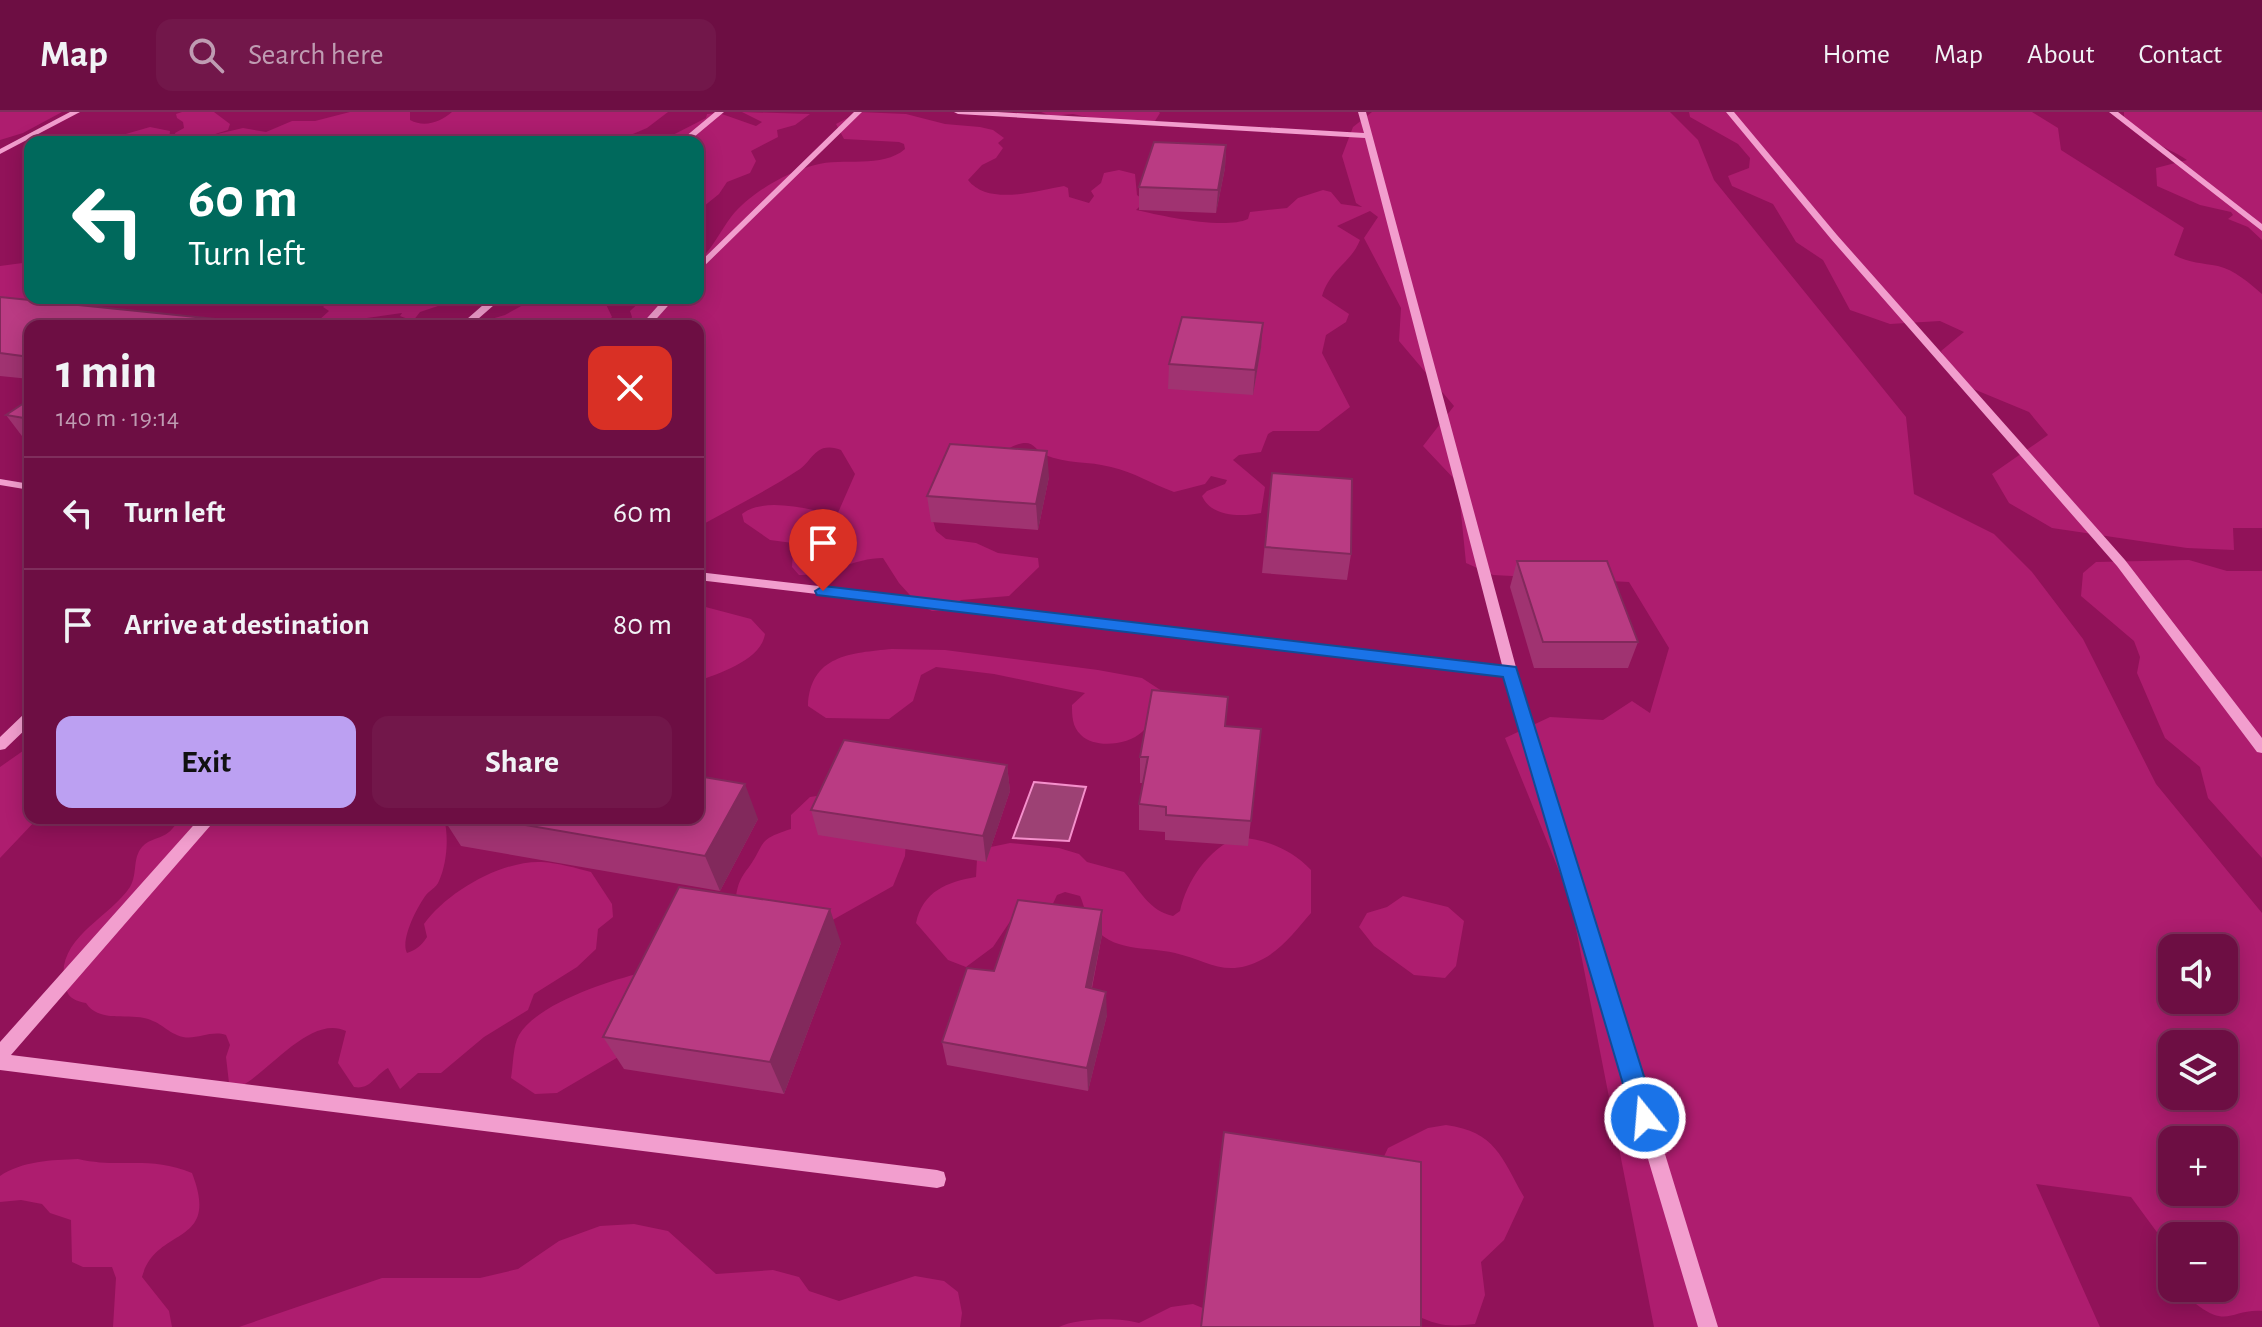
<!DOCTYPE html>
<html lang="en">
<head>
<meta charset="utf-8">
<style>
  :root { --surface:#6d0e43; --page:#72174a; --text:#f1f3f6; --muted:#bf9cb2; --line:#7f2e5c; --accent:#bca0f2 }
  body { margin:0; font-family:"Alegreya Sans",sans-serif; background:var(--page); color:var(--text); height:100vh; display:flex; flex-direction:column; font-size:30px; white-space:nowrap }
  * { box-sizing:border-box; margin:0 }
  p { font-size:26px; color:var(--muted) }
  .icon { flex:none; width:44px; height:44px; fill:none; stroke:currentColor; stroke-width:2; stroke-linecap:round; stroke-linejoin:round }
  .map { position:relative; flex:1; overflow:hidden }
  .panel { position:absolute; left:24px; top:208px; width:680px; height:504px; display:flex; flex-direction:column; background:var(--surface); border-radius:16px; box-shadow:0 4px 20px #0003,0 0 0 2px var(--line) }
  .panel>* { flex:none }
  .banner { position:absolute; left:24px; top:24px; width:680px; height:168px; border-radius:16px; box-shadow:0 4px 20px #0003,0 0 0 2px var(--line); background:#00695c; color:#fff; overflow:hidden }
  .controls { position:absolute; left:2158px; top:822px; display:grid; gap:16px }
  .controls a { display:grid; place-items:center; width:80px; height:80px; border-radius:16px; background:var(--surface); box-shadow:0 4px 20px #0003,0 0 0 2px var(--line); font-size:40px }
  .pin { position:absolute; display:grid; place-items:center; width:68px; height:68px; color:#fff; margin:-82px -34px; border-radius:50% 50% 50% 0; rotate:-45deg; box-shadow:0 0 8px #0007 }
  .pin .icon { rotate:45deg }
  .me { position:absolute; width:88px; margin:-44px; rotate:343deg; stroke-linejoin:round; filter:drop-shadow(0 0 6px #0008) }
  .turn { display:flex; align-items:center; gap:28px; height:168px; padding:0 32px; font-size:36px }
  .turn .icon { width:104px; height:104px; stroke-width:2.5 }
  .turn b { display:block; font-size:56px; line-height:68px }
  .round { display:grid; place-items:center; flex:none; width:84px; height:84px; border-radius:16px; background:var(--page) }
  .summary { display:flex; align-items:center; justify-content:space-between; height:136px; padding:0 32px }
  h1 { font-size:48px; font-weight:600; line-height:60px }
  .primary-button { display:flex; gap:16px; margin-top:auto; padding:16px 32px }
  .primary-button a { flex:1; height:92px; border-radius:16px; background:var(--accent); color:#111; font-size:32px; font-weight:600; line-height:92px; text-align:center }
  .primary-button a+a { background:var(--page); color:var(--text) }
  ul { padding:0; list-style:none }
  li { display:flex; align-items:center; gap:24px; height:112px; padding:0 32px; border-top:2px solid var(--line) }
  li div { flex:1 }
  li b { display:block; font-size:30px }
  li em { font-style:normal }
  header { display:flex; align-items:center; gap:48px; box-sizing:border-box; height:112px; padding:0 40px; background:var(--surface); border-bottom:2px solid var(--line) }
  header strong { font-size:38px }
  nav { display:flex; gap:44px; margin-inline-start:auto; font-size:28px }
  .search { width:560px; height:72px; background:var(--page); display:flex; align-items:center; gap:20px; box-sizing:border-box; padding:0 28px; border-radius:16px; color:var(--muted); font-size:30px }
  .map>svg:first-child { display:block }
</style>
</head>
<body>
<header>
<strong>Map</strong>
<div class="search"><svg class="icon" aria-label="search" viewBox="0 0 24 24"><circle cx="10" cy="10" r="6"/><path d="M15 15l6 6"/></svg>Search here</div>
<nav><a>Home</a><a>Map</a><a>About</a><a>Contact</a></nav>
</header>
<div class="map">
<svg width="2262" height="1215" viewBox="0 0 2262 1215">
  <rect width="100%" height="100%" fill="#911259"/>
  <!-- green -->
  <path fill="#ae1d6f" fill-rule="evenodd" d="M 0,0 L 62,0 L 23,21 L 0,28 Z
    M 182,0 L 214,0 L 230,12 L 228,18 L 209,24 L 243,16 L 266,20 L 292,9 L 315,9 L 350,0 L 410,0 L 410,8 C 425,16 440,10 452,0 L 668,0 L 647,16 L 614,30 L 98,30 L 150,15 L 170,19 L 169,28 L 203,24 L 176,26 L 175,21 L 184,16 L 183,10 L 177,6 L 176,2 Z
    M 742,0 L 810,2 L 795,13 L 777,18 L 778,25 L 751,39 L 756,49 L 750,61 L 727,70 L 719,82 L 698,99 L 698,30 L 661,29 L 706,6 L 707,2 L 719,1 L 756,14 L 762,10 Z
    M 859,0 L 906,2 L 945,12 L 980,15 L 993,18 L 1004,26 L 998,31 L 1003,36 L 996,46 L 982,53 L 968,68 C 988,94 1036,79 1064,74 L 1068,76 L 1069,85 L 1089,91 L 1094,84 L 1091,79 L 1101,71 L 1104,61 L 1119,58 L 1135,62 L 1137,83 L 1145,89 L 1136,98 C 1163,104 1224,118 1248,107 L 1250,100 L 1287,96 L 1298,86 L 1323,78 L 1331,80 L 1341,92 L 1362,95 L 1356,91 L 1342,44 L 1353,15 L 1372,0 L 1670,0 L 1698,28 L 1714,68 L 1906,305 L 1914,382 L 1994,422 L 2032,460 L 2083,527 L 2156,672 L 2262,801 L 2262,1199 C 2233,1197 2228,1215 2200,1195 C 2192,1189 2185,1185 2181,1176 L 2224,1176 L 2224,1124 L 2172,1124 L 2172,1152 L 2162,1127 L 2131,1085 L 2036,1072 L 2100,1215 L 1654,1215 L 1570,786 L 1505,626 L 1550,605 L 1603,608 L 1632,589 L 1650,601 L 1669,536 L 1629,470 L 1493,463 L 1466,451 L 1458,371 L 1423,334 L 1454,294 L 1399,229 L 1401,196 L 1364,126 L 1378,105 L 1370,99 L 1337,114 L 1360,128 C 1351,151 1331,156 1322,184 L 1349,202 L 1346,210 L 1326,223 L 1322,241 L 1350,295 L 1319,319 L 1273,319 L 1268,322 L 1261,340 L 1239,343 L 1233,348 L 1265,375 L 1261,401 C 1241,405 1211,405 1202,384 L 1207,379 L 1225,372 L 1227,368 L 1211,364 L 1205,372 L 1174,380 C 1152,372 1134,360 1111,355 C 1089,349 1066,352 1045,343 C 1036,339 1034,330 1024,331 C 1000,333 951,385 931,402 L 936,419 L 946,427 L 976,431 L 998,441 L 1038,446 L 1039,455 L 1009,484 L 961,488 L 945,498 L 932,499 L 918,492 L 899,471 L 883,446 C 854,446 827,464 799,463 L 792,455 L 793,437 L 800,432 L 770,428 L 744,410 L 742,402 C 764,384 811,398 837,403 L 855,362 L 841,338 C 834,335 824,334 818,339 C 811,344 807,352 800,357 C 767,379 732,396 698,415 L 698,214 L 629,214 L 632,205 L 630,199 L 644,186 L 698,186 L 698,150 C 712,137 720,120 731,105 C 749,82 786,60 815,53 C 843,45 882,57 905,37 L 904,32 L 899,30 L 844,27 L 836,12 ZM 2172,836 L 2224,836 L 2224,888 L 2172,888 ZM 2172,932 L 2224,932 L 2224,984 L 2172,984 ZM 2172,1028 L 2224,1028 L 2224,1080 L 2172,1080 Z
    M 1041,0 L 1159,0 L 1160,1 L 1155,9 L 1105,9 L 1073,2 L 1051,4 Z
    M 1689,0 L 2032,0 L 2058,16 L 2061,38 L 2184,116 L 2174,143 C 2190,151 2202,151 2218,154 C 2235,158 2249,171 2262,182 L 2262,416 L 2233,416 L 2234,438 L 2187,436 L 2052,416 L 2009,391 L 1992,362 L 2048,323 L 2029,300 L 1954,269 L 1941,239 L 1964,220 L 1940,209 L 1890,212 L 1850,198 L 1823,148 L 1796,130 L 1773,92 L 1732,74 L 1728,64 L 1749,56 L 1750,46 L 1738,32 L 1690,5 Z
    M 2124,0 L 2262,0 L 2262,128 L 2248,115 L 2228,107 L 2233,103 L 2231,100 L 2200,93 L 2157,74 L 2156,56 L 2187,48 C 2165,33 2141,29 2124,8 Z
    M 30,150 L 30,186 L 42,186 L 0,198 L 0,154 Z
    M 300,186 L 443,186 L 441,193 L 420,200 L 413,209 L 400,204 L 402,201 L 318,213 L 318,209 L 329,199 L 323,195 L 328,190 L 294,192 Z
    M 560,186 L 603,186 L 612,205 L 603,214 L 467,214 L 505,203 L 532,188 Z
    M 2189,448 L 2227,459 L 2262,459 L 2262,746 L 2208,686 L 2200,655 L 2165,626 L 2137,561 L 2140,545 L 2134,529 L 2081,484 L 2083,461 L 2096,450 Z
    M 698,493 L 751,507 L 765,522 C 761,548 720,561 698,569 Z
    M 892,537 L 945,538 L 1098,558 L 1142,566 L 1168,583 C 1161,595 1152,611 1142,620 C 1128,633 1095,637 1081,623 C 1072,615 1072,603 1072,593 L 1085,581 L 994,562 L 936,555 L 921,563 L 913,589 L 889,607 L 826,606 L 808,594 C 810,543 851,541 892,537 Z
    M 30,634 L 30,706 L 38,706 L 0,746 L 0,655 Z
    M 823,683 L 906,729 L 905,744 L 893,774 L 829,810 L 736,784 C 738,771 741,765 749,755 C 766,731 756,728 791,717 L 791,703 L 810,685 Z
    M 181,706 L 444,706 C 449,725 447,751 439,769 C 436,776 430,778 426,783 C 417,795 400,828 407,841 C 416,838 421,834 427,825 L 424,812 C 447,780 502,748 542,750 C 558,751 576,756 591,760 L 612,792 L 613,805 L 598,817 L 596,837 L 577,855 L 534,882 L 528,898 L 484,925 L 441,961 L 418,961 L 400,977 L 388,956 C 375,963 371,978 354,975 L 338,951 L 346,919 C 310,902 268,962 239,975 L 229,971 L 226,945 L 230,933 L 226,923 C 211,918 197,928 183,925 C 167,921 162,910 144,906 C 125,902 98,910 86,891 C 70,888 66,883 64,867 C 58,826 110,805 130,775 C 138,761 132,747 142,735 C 150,726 161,727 169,720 C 173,717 177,710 181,706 Z
    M 1237,725 C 1266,727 1291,737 1311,758 L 1311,801 C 1298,816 1281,838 1263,847 C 1226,867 1209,849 1175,841 C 1145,834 1112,841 1091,812 C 1086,806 1084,792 1080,784 L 1065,780 L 1057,783 L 1049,800 L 1011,808 L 993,835 L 966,855 L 948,848 L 916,811 C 923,779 947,770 976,765 L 977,747 L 986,736 L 1010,731 L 1059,736 L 1079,742 L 1087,750 L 1124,760 C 1139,777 1149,799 1173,804 L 1180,799 C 1187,768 1208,738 1237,725 Z
    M 1403,784 L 1448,795 L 1464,809 L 1456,854 L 1445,866 L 1414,863 L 1374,834 L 1359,815 L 1367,801 L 1387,795 Z
    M 641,861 L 637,934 L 557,981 L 535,982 L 511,966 C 513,954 513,933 519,923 C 537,892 608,869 641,861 Z
    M 1446,1013 C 1496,1020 1501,1045 1524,1085 L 1504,1128 L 1481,1150 L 1485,1183 L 1475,1212 C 1451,1215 1437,1214 1416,1203 L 1377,1059 L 1388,1036 L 1428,1016 Z
    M 78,1047 C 121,1057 149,1043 192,1061 C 221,1136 156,1113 142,1165 L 169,1199 L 172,1215 L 113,1215 L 116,1166 L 112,1155 L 83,1155 L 72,1150 L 71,1108 L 50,1101 L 42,1092 L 21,1088 L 0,1090 L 0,1064 C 22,1049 52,1048 78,1047 Z
    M 634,1112 L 668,1119 L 716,1162 L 773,1158 L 799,1165 L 809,1179 L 839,1189 L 915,1164 L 944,1169 L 958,1180 L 962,1201 L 960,1215 L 239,1215 L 382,1166 L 480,1166 L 518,1157 L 559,1129 L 600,1114 Z
    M 1193,1192 L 1249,1215 L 1059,1215 C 1077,1206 1120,1205 1139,1211 L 1171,1195 Z"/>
  <!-- water -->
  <path fill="#9d4174" stroke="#f590cc" stroke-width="2" d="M 1034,670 L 1086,675 L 1069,729 L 1013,726 Z"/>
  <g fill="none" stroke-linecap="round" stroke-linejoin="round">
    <!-- minor -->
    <path fill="#f29ece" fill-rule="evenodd" d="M 70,0 L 80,0 L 0,42 L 0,37 Z
      M 715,0 L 724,0 L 688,30 L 679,30 Z
      M 854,0 L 862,0 L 698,160 L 698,152 Z
      M 954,0 L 997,0 L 1364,21 L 1358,0 L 1366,0 L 1517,559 L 1718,1215 L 1698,1215 L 1504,563 L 698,468 L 698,460 L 1502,553 L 1365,26 L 958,2 Z
      M 1726,0 L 1734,0 L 1837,123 L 2125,448 L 2262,626 L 2262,641 L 2257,640 L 2117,454 L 1831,127 Z
      M 2109,0 L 2118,0 L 2262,112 L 2262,119 Z
      M 491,186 L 502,186 L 470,214 L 459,214 Z
      M 665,186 L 675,186 L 650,214 L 640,214 Z
      M 0,367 L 30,372 L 30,378 L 0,373 Z
      M 30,600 L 30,613 L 5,637 L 0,638 L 0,625 L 25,601 Z
      M 200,706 L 217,706 L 11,943 L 937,1058 L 944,1060 L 946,1067 L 944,1074 L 937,1076 L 0,958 L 0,930 Z"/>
  </g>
  <!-- wall -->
  <path fill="#a03371" d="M 1226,33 L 1225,56 L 1216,101 L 1139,98 L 1139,75 Z
    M 0,185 L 235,209 L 238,214 L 30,214 L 30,267 L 0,264 Z
    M 1263,211 L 1261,236 L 1253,283 L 1168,277 L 1169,252 Z
    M 30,287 L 30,329 L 25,328 L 6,303 Z
    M 1272,361 L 1351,442 L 1347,468 L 1262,461 Z
    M 1049,365 L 1038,418 L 931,410 L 927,384 Z
    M 1517,449 L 1638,530 L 1628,556 L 1534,556 L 1510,475 Z
    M 1226,614 L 1261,617 L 1248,734 L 1165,728 L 1165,720 L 1139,718 L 1139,692 L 1143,671 L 1140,671 L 1140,645 Z
    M 1007,653 L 1010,679 L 986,750 L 818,723 L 811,698 Z
    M 443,706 L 698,706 L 758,707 L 720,779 L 461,734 Z
    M 1102,823 L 1092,876 L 1107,903 L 1088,979 L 947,953 L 942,930 L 994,859 Z
    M 841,831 L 784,982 L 624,957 L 603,925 Z"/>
  <!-- shaded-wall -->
  <path fill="#82295c" d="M 1226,33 L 1225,56 L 1216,101 L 1218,78 Z
    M 235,209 L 238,214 L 227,214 Z
    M 1263,211 L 1261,236 L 1253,283 L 1255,258 Z
    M 1047,339 L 1049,365 L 1038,418 L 1036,392 Z
    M 1007,653 L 1010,679 L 986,750 L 983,724 Z
    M 745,672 L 758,707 L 720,779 L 705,744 Z
    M 830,797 L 841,831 L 784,982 L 770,950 Z
    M 1102,798 L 1102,823 L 1087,898 L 1086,875 Z
    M 1106,880 L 1107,903 L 1088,979 L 1087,956 Z"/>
  <!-- building -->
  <path fill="#ba3b83" stroke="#82295c" stroke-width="2" d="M 1154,30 L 1226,33 L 1218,78 L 1139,75 Z
    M 0,185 L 235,209 L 227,214 L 30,214 L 30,245 L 0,241 Z
    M 1182,205 L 1263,211 L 1255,258 L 1169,252 Z
    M 30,287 L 30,307 L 6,303 Z
    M 950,332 L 1047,339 L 1036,392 L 927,384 Z
    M 1272,361 L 1352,367 L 1351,442 L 1265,435 Z
    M 1517,449 L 1607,449 L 1638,530 L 1543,530 Z
    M 1152,578 L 1228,585 L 1225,614 L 1261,617 L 1251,709 L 1166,703 L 1166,695 L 1139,692 L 1148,645 L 1140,645 Z
    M 844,628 L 1007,653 L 983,724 L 811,698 Z
    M 698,664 L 745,672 L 705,744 L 485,706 L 698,706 Z
    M 679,775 L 830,797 L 770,950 L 603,925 Z
    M 1018,788 L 1102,798 L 1086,875 L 1106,880 L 1087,956 L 942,930 L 967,856 L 994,859 Z
    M 1224,1020 L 1421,1050 L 1421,1215 L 1201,1215 Z"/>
  <!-- route -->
  <path fill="#1a73e8" stroke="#114b97" stroke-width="2" d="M 823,474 L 1516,555 L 1657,1006 L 1654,1014 L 1645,1018 L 1637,1014 L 1633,1006 L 1503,565 L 817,483 L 815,479 Z"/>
</svg>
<div class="controls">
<a><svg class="icon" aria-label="sound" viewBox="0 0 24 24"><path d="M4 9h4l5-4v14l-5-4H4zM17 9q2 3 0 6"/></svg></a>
<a><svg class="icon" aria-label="layers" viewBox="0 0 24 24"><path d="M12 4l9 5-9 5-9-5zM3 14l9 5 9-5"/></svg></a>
<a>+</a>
<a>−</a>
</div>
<div class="pin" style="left:823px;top:479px;background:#d93025"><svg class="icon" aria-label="arrive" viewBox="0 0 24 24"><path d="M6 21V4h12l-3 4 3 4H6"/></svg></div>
<svg class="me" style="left:1645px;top:1006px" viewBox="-20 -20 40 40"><circle r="17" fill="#1a73e8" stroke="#fff" stroke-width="3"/><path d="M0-11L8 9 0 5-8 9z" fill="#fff"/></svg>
<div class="banner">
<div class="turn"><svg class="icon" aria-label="left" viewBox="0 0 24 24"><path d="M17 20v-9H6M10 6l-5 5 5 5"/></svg><div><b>60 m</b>Turn left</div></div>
</div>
<section class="panel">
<div class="summary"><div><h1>1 min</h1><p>140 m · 19:14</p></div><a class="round" style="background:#d93025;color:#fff"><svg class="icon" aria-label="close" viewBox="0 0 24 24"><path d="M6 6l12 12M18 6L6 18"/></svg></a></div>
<ul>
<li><svg class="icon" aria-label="left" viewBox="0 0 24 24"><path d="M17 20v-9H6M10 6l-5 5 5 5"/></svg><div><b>Turn left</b></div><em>60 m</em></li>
<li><svg class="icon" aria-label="arrive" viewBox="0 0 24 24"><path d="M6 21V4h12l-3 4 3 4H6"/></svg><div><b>Arrive at destination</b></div><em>80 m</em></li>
</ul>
<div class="primary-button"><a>Exit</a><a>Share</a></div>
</section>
</div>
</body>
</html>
